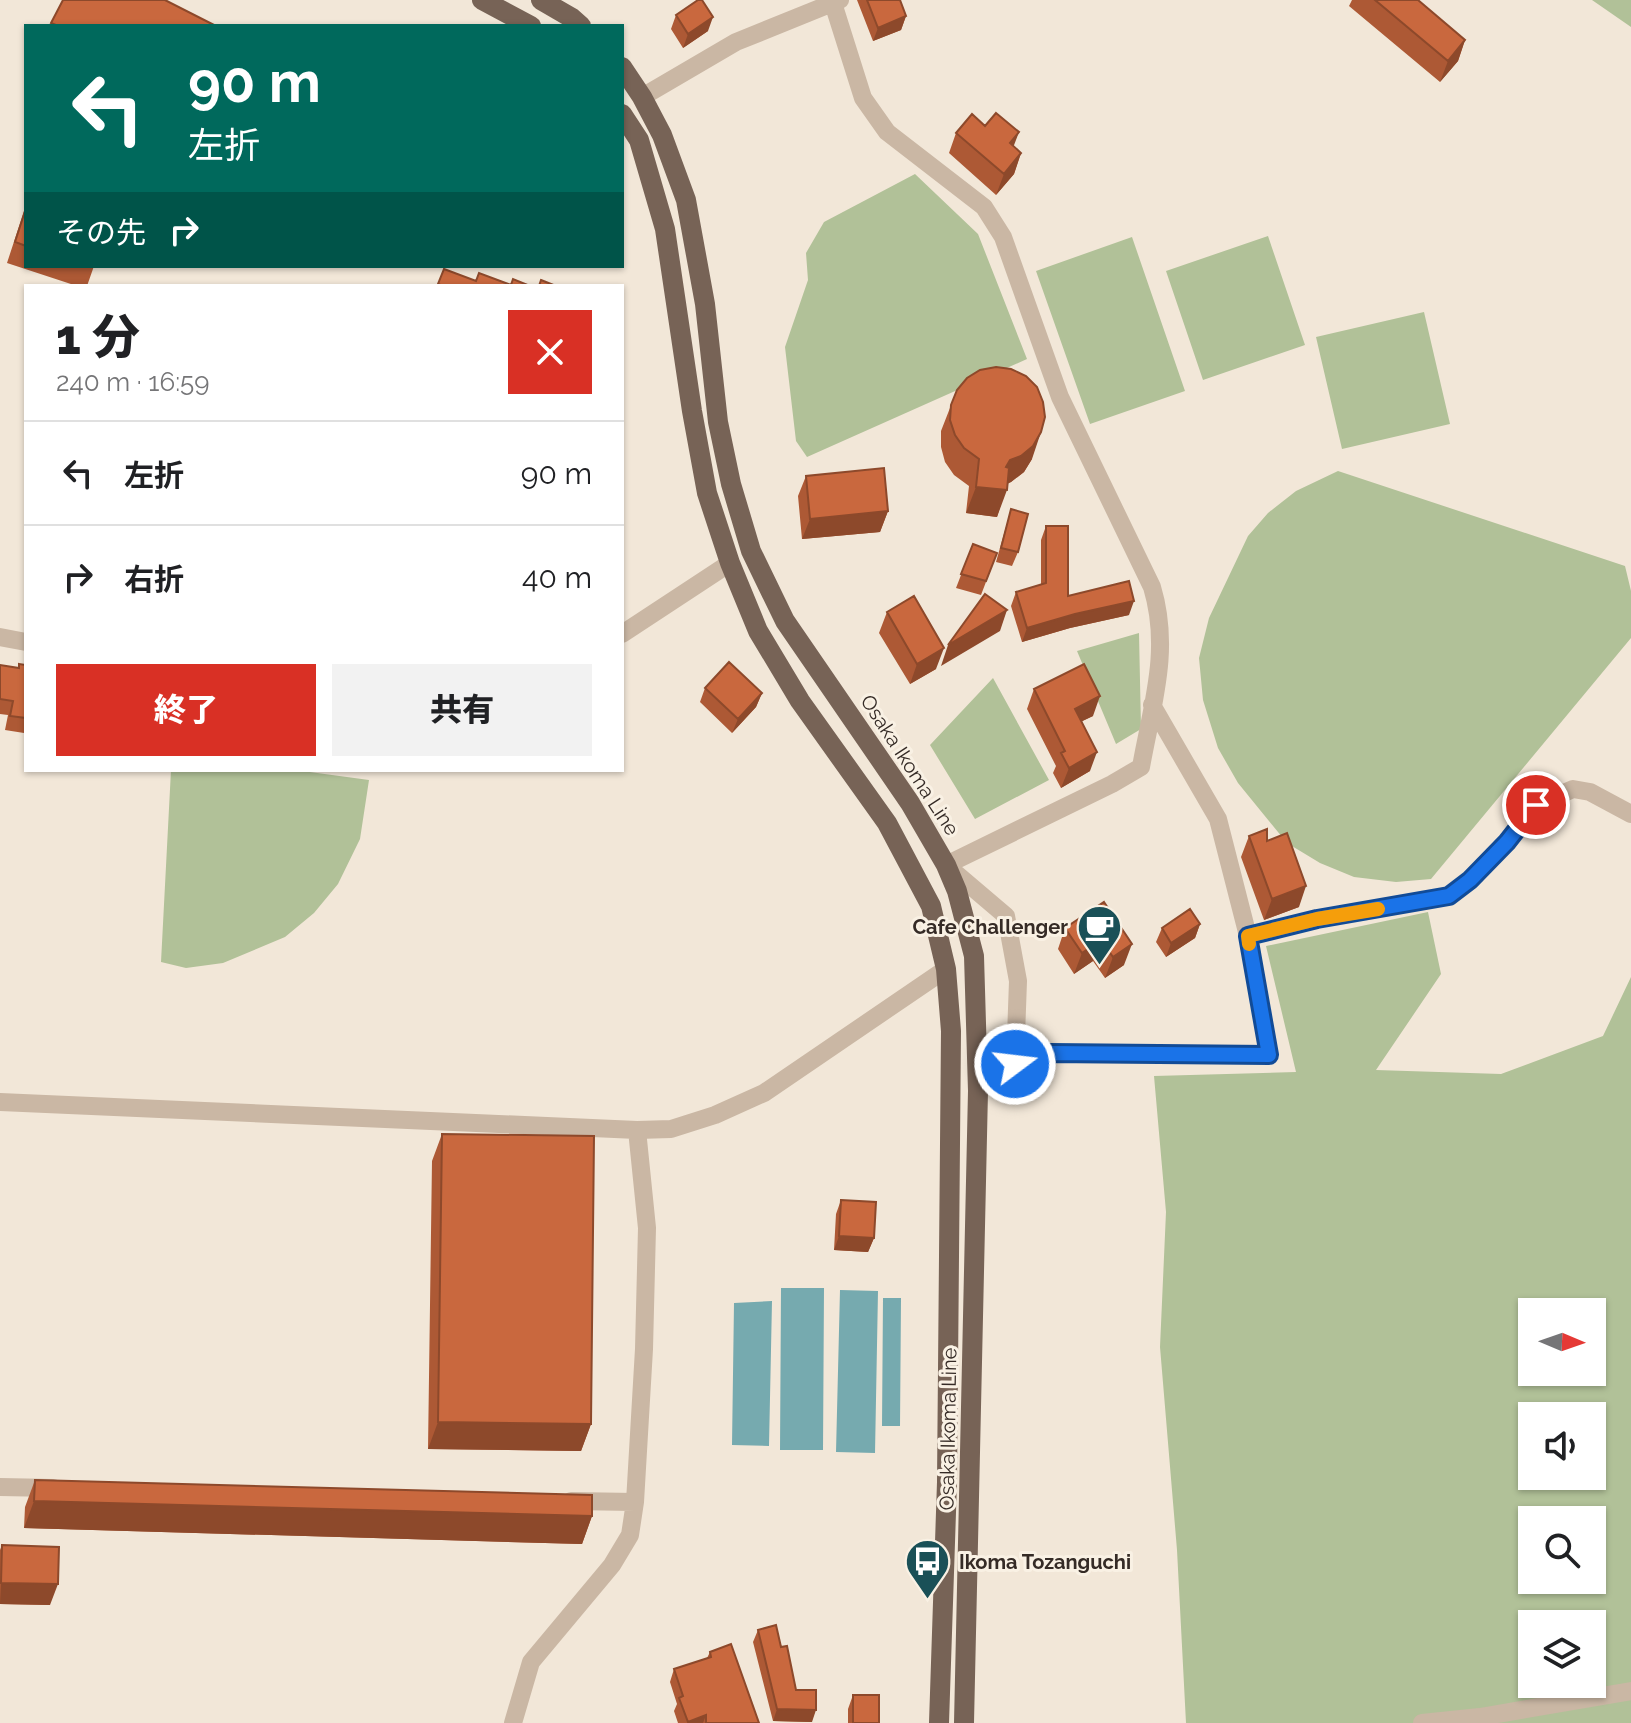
<!DOCTYPE html>
<html lang="ja">
<head>
<meta charset="utf-8">
<style>
  :root { --surface:#fff; --page:#f2f2f2; --text:#202124; --muted:#757577; --line:#e0e0e0; --accent:#d93025 }
  body { margin:0; font-family:Raleway,"Noto Sans JP",sans-serif; background:var(--page); color:var(--text); height:100vh; display:flex; flex-direction:column; font-size:30px; white-space:nowrap }
  * { box-sizing:border-box; margin:0 }
  p { font-size:26px; color:var(--muted) }
  .icon { flex:none; width:44px; height:44px; fill:none; stroke:currentColor; stroke-width:2; stroke-linecap:round; stroke-linejoin:round }
  .map { position:relative; flex:1; overflow:hidden }
  .sheet { position:absolute; left:24px; top:284px; width:600px; height:488px; display:flex; flex-direction:column; background:var(--surface); border-radius:0px; box-shadow:0 2px 6px #0004 }
  .sheet>* { flex:none }
  .top-card { position:absolute; left:24px; top:24px; width:600px; height:244px; border-radius:0px; box-shadow:0 2px 6px #0004; background:#00695c; color:#fff; overflow:hidden }
  .needle { width:52px; rotate:92deg }
  .tools { position:absolute; left:1518px; top:1298px; display:grid; gap:16px }
  .tools a { display:grid; place-items:center; width:88px; height:88px; border-radius:0px; background:var(--surface); box-shadow:0 2px 6px #0004; font-size:40px }
  .pin { position:absolute; display:grid; place-items:center; width:68px; height:68px; color:#fff; margin:-34px; border:4px solid #fff; border-radius:50%; box-shadow:0 2px 8px #0007 }
  .me { position:absolute; width:88px; margin:-44px; rotate:75deg; stroke-linejoin:round; filter:drop-shadow(0 0 6px #0008) }
  .turn { display:flex; align-items:center; gap:28px; height:168px; padding:0 32px; font-size:36px }
  .turn .icon { width:104px; height:104px; stroke-width:2.5 }
  .turn b { display:block; font-size:56px; line-height:68px }
  .then { display:flex; align-items:center; height:76px; padding:0 32px; background:#0003; gap:16px; font-size:30px }
  .round { display:grid; place-items:center; flex:none; width:84px; height:84px; border-radius:0px; background:var(--page) }
  .overview { display:flex; align-items:center; justify-content:space-between; height:136px; padding:0 32px }
  h1 { font-size:48px; font-weight:800; line-height:60px }
  .action { display:flex; gap:16px; margin-top:auto; padding:16px 32px }
  .action a { flex:1; height:92px; border-radius:0px; background:var(--accent); color:#fff; font-size:32px; font-weight:800; line-height:92px; text-align:center }
  .action a+a { background:var(--page); color:var(--text) }
  ul { padding:0; list-style:none }
  li { display:flex; align-items:center; gap:24px; height:104px; padding:0 32px; border-top:2px solid var(--line) }
  li div { flex:1 }
  li b { display:block; font-size:30px }
  li em { font-style:normal }
  .map>svg:first-child { display:block }
</style>
</head>
<body>
<div class="map">
<svg width="1631" height="1723" viewBox="0 0 1631 1723">
  <rect width="100%" height="100%" fill="#f2e7d8"/>
  <!-- green -->
  <path fill="#b1c198" fill-rule="evenodd" d="M 1592,0 L 1631,0 L 1631,27 Z
    M 915,174 L 978,234 L 1027,359 L 807,457 L 796,441 L 785,347 L 808,280 L 806,253 L 824,222 Z
    M 1268,236 L 1305,345 L 1203,380 L 1166,271 Z
    M 1132,237 L 1185,391 L 1090,424 L 1036,271 Z
    M 1424,312 L 1450,424 L 1342,449 L 1316,337 Z
    M 1338,471 L 1625,566 L 1631,591 L 1631,638 L 1431,879 L 1396,882 L 1354,877 L 1320,863 L 1287,843 L 1238,783 L 1218,748 L 1203,700 L 1199,658 L 1209,618 L 1248,536 L 1268,513 L 1296,491 Z
    M 1139,633 L 1141,729 L 1116,744 L 1077,651 Z
    M 993,678 L 1049,780 L 975,819 L 930,745 Z
    M 171,770 L 295,770 L 369,780 L 360,839 L 338,884 L 314,913 L 285,937 L 223,963 L 186,968 L 161,962 Z
    M 1428,912 L 1441,974 L 1376,1070 L 1501,1074 L 1603,1036 L 1631,977 L 1631,1723 L 1186,1723 L 1177,1550 L 1160,1347 L 1166,1212 L 1154,1076 L 1296,1072 L 1266,946 ZM 1532,1312 L 1592,1312 L 1592,1372 L 1532,1372 ZM 1532,1416 L 1592,1416 L 1592,1476 L 1532,1476 ZM 1532,1520 L 1592,1520 L 1592,1580 L 1532,1580 ZM 1532,1624 L 1592,1624 L 1592,1684 L 1532,1684 Z"/>
  <!-- water -->
  <path fill="#76aaaf" d="M 781,1288 L 824,1288 L 823,1450 L 780,1450 Z
    M 840,1290 L 878,1291 L 875,1453 L 836,1452 Z
    M 883,1298 L 901,1298 L 900,1426 L 882,1426 Z
    M 772,1301 L 769,1446 L 732,1445 L 734,1303 Z"/>
  <g fill="none" stroke-linecap="round" stroke-linejoin="round">
    <!-- minor -->
    <path stroke="#cab7a4" stroke-width="18" d="M 833,3 L 863,98 L 887,132 L 984,207 L 1003,237 L 1060,397 L 1152,587 C 1171,650 1152,705 1141,767 L 1112,784 L 946,865 L 1006,916 L 1018,981 L 1015,1064
      M 642,97 L 736,42 L 840,0
      M 622,634 L 730,563
      M 0,637 L 26,642
      M 1248,936 L 1317,919 L 1449,896 L 1470,880 L 1507,842 L 1536,805 L 1573,789 L 1590,792 L 1631,814
      M 978,1091 L 1015,1064 L 1049,1053 L 1269,1055 L 1248,936 L 1218,819 L 1152,705
      M 0,1102 L 637,1130 L 671,1129 L 715,1115 L 764,1093 L 946,969
      M 0,1487 L 53,1488
      M 571,1501 L 635,1502
      M 513,1723 L 531,1662 L 612,1565 L 630,1535 L 635,1502 L 644,1349 L 647,1228 L 637,1130
      M 1422,1723 L 1480,1717 L 1631,1691"/>
    <!-- primary -->
    <path stroke="#776356" stroke-width="20" d="M 482,0 L 531,26
      M 541,0 L 572,18 L 581,26
      M 622,67 L 642,97 L 662,135 L 686,200 L 705,304 L 718,422 L 731,484 L 751,551 L 785,621 L 910,803 L 946,865 L 957,891 L 974,956 L 978,1091 L 964,1723
      M 622,114 L 639,140 L 665,229 L 692,411 L 707,493 L 730,563 L 758,631 L 800,701 L 887,823 L 931,906 L 946,969 L 951,1031 L 947,1482 L 939,1723"/>
  </g>
  <!-- wall -->
  <path fill="#ad5935" d="M 857,0 L 900,0 L 906,16 L 901,30 L 873,41 Z
    M 1352,0 L 1418,0 L 1465,40 L 1458,61 L 1440,82 L 1349,6 Z
    M 676,15 L 708,31 L 683,48 L 671,29 Z
    M 985,126 L 1021,153 L 1014,174 L 996,195 L 949,153 L 956,133 Z
    M 26,205 L 26,266 L 94,266 L 87,286 L 77,286 L 7,263 Z
    M 957,390 L 1032,459 L 1024,472 L 1011,482 L 1007,484 L 997,517 L 966,513 L 969,486 L 954,475 L 945,462 L 941,447 L 941,431 Z
    M 806,476 L 888,511 L 880,532 L 802,539 L 798,496 Z
    M 1011,509 L 1018,552 L 1012,566 L 996,562 Z
    M 1046,526 L 1068,596 L 1129,615 L 1070,628 L 1022,642 L 1011,606 L 1016,592 L 1041,585 L 1041,540 Z
    M 973,544 L 997,553 L 981,595 L 956,588 Z
    M 887,612 L 936,669 L 910,684 L 879,633 Z
    M 19,664 L 26,665 L 26,728 L 24,733 L 5,730 L 8,715 L 0,714 L 0,665 L 18,668 Z
    M 705,688 L 762,693 L 756,707 L 732,733 L 700,702 Z
    M 1034,689 L 1093,716 L 1082,721 L 1090,771 L 1061,788 L 1053,773 L 1056,766 L 1027,709 Z
    M 1249,836 L 1267,841 L 1299,907 L 1264,920 L 1241,857 Z
    M 1104,902 L 1124,965 L 1105,978 L 1093,961 L 1074,974 L 1058,949 L 1065,928 Z
    M 1200,924 L 1195,938 L 1166,957 L 1156,942 L 1162,928 Z
    M 442,1134 L 591,1424 L 581,1451 L 428,1449 L 432,1161 Z
    M 841,1200 L 874,1238 L 868,1252 L 834,1250 L 836,1214 Z
    M 35,1480 L 592,1516 L 582,1544 L 24,1528 L 25,1507 Z
    M 2,1545 L 50,1605 L 0,1604 L 0,1550 Z
    M 758,1630 L 781,1647 L 796,1690 L 812,1722 L 773,1721 L 753,1642 Z
    M 710,1652 L 759,1723 L 678,1723 L 674,1711 L 677,1704 L 670,1682 L 674,1669 L 707,1658 Z
    M 853,1695 L 879,1723 L 848,1723 L 848,1709 Z"/>
  <!-- shaded-wall -->
  <path fill="#8d492b" d="M 906,16 L 901,30 L 873,41 L 878,28 Z
    M 713,17 L 708,31 L 683,48 L 688,34 Z
    M 1465,40 L 1458,61 L 1440,82 L 1448,61 Z
    M 1019,132 L 1011,153 L 1010,143 Z
    M 1021,153 L 1014,174 L 996,195 L 1004,174 Z
    M 1041,432 L 1032,459 L 1024,472 L 1011,482 L 1000,487 L 1007,490 L 997,517 L 966,513 L 976,487 Z
    M 888,511 L 880,532 L 802,539 L 810,519 Z
    M 1134,601 L 1129,615 L 1070,628 L 1022,642 L 1027,628 L 1075,614 Z
    M 1007,610 L 1000,631 L 941,666 L 948,645 Z
    M 944,648 L 936,669 L 910,684 L 917,664 Z
    M 762,693 L 756,707 L 732,733 L 738,719 Z
    M 1100,696 L 1093,716 L 1068,728 L 1075,709 Z
    M 1097,752 L 1090,771 L 1061,788 L 1069,768 Z
    M 1306,886 L 1299,907 L 1264,920 L 1272,899 Z
    M 1200,924 L 1195,938 L 1166,957 L 1171,943 Z
    M 1101,940 L 1093,961 L 1074,974 L 1082,953 Z
    M 1132,944 L 1124,965 L 1105,978 L 1113,957 Z
    M 839,1236 L 874,1238 L 868,1252 L 834,1250 Z
    M 438,1422 L 591,1424 L 581,1451 L 428,1449 Z
    M 34,1501 L 592,1516 L 582,1544 L 24,1528 Z
    M 1,1583 L 58,1584 L 50,1605 L 0,1604 Z
    M 777,1709 L 816,1710 L 812,1722 L 773,1721 Z
    M 706,1715 L 703,1723 L 687,1723 L 688,1722 Z"/>
  <!-- building -->
  <path fill="#c9683e" stroke="#8d492b" stroke-width="2" d="M 63,0 L 165,0 L 216,26 L 58,26 L 51,23 Z
    M 698,0 L 702,0 L 713,17 L 688,34 L 676,15 Z
    M 867,0 L 900,0 L 906,16 L 878,28 Z
    M 1375,0 L 1418,0 L 1465,40 L 1448,61 Z
    M 996,113 L 1019,132 L 1010,143 L 1021,153 L 1004,174 L 956,133 L 972,114 L 985,126 Z
    M 26,208 L 26,246 L 15,242 Z
    M 444,269 L 476,281 L 479,273 L 511,285 L 513,279 L 530,286 L 443,286 L 438,284 Z
    M 541,280 L 556,286 L 539,286 Z
    M 996,367 L 1011,369 L 1026,376 L 1037,387 L 1043,402 L 1045,417 L 1041,432 L 1033,446 L 1021,456 L 1010,460 L 1006,467 L 1009,468 L 1007,490 L 976,487 L 979,459 L 964,448 L 955,435 L 950,420 L 951,405 L 957,390 L 967,378 L 980,370 Z
    M 884,468 L 888,511 L 810,519 L 806,476 Z
    M 1011,509 L 1028,514 L 1018,552 L 1001,548 Z
    M 1046,526 L 1068,526 L 1068,596 L 1129,581 L 1134,601 L 1075,614 L 1027,628 L 1016,592 L 1046,583 Z
    M 973,544 L 997,553 L 986,581 L 961,574 Z
    M 985,594 L 1007,610 L 948,645 Z
    M 914,596 L 944,648 L 917,664 L 887,612 Z
    M 729,662 L 762,693 L 738,719 L 705,688 Z
    M 19,664 L 26,665 L 26,718 L 10,716 L 13,701 L 0,699 L 0,665 L 19,668 Z
    M 1084,664 L 1100,696 L 1075,709 L 1097,752 L 1069,768 L 1061,753 L 1065,751 L 1034,689 Z
    M 1267,829 L 1267,841 L 1287,833 L 1306,886 L 1272,899 L 1249,836 Z
    M 1104,902 L 1132,944 L 1113,957 L 1101,940 L 1082,953 L 1065,928 Z
    M 1190,909 L 1200,924 L 1171,943 L 1162,928 Z
    M 442,1134 L 594,1136 L 591,1424 L 438,1422 Z
    M 841,1200 L 876,1202 L 874,1238 L 839,1236 Z
    M 35,1480 L 592,1495 L 592,1516 L 34,1501 Z
    M 2,1545 L 59,1547 L 58,1584 L 1,1583 Z
    M 776,1625 L 781,1647 L 787,1646 L 796,1690 L 816,1690 L 816,1710 L 777,1709 L 758,1630 Z
    M 731,1644 L 759,1723 L 706,1723 L 706,1715 L 688,1722 L 679,1698 L 683,1696 L 674,1669 L 711,1657 L 710,1652 Z
    M 853,1695 L 879,1695 L 879,1723 L 853,1723 Z"/>
  <g fill="none" stroke-linecap="round" stroke-linejoin="round">
    <defs>
      <path id="route" d="M 1015,1064 L 1049,1053 L 1269,1055 L 1248,936 L 1317,919 L 1449,896 L 1470,880 L 1507,842 L 1536,805"/>
    </defs>
    <!-- route casing -->
    <use href="#route" stroke="#114b97" stroke-width="20"/>
    <!-- route -->
    <use href="#route" stroke="#1a73e8" stroke-width="14"/>
    <!-- slow -->
    <path stroke="#f59e0b" stroke-width="14" d="M 1249,944 L 1248,936 L 1317,919 L 1378,909"/>
  </g>
  <!-- icons -->
  <defs>
    <symbol id="cafe-pin" viewBox="-11 -11 22 30"><path d="M0 17L-7.5 6A9.5 9.5 0 1 1 7.5 6Z" fill="#1a5057" stroke="#f9f1e4"/><path d="M-5.5-4.5H6V0H3Q3 3.5 0 3.5H-2.5Q-5.5 3.5-5.5 0ZM3-3.2v2h1.7v-2ZM-6 4.5H4V6H-6Z" fill="#fff"/></symbol>
    <symbol id="bus-pin" viewBox="-11 -11 22 30"><path d="M0 17L-7.5 6A9.5 9.5 0 1 1 7.5 6Z" fill="#1a5057" stroke="#f9f1e4"/><path d="M-5-6H5V4H4V6H2V4H-2V6H-4V4H-5ZM-3.5-4V0h7V-4ZM-3.5 1.2v1.5H-2V1.2ZM2 1.2v1.5H3.5V1.2Z" fill="#fff"/></symbol>
  </defs>
  <g fill-rule="evenodd">
    <use href="#cafe-pin" x="1074" y="902" width="51" height="69"/>
    <use href="#bus-pin" x="902" y="1536" width="51" height="69"/>
  </g>
  <g text-anchor="middle" dominant-baseline="central" stroke-width="6" stroke-linejoin="round" paint-order="stroke">
    <!-- street labels -->
    <g font-size="20" fill="#352b26" stroke="#f9f1e4">
      <text transform="translate(910 765) rotate(57)">Osaka Ikoma Line</text>
      <text transform="translate(948 1429) rotate(-89)">Osaka Ikoma Line</text>
    </g>
    <!-- poi labels -->
    <g font-size="20" font-weight="bold" fill="#352b26" stroke="#f9f1e4" text-anchor="end">
      <text x="1068" y="927">Cafe Challenger</text>
      <text x="959" y="1562" text-anchor="start">Ikoma Tozanguchi</text>
    </g>
  </g>
</svg>
<div class="tools">
<a><svg class="needle" viewBox="-14 -14 28 28"><path d="M0-13l5 13h-10z" fill="#e53935"/><path d="M0 13l5-13h-10z" fill="#757577"/></svg></a>
<a><svg class="icon" aria-label="sound" viewBox="0 0 24 24"><path d="M4 9h4l5-4v14l-5-4H4zM17 9q2 3 0 6"/></svg></a>
<a><svg class="icon" aria-label="search" viewBox="0 0 24 24"><circle cx="10" cy="10" r="6"/><path d="M15 15l6 6"/></svg></a>
<a><svg class="icon" aria-label="layers" viewBox="0 0 24 24"><path d="M12 4l9 5-9 5-9-5zM3 14l9 5 9-5"/></svg></a>
</div>
<div class="pin" style="left:1536px;top:805px;background:#d93025"><svg class="icon" aria-label="arrive" viewBox="0 0 24 24"><path d="M6 21V4h12l-3 4 3 4H6"/></svg></div>
<svg class="me" style="left:1015px;top:1064px" viewBox="-20 -20 40 40"><circle r="17" fill="#1a73e8" stroke="#fff" stroke-width="3"/><path d="M0-11L8 9 0 5-8 9z" fill="#fff"/></svg>
<div class="top-card">
<div class="turn"><svg class="icon" aria-label="left" viewBox="0 0 24 24"><path d="M17 20v-9H6M10 6l-5 5 5 5"/></svg><div><b>90 m</b>左折</div></div>
<div class="then">その先<svg class="icon" aria-label="right" viewBox="0 0 24 24"><path d="M7 20v-9h11M14 6l5 5-5 5"/></svg></div>
</div>
<section class="sheet">
<div class="overview"><div><h1>1 分</h1><p>240 m · 16:59</p></div><a class="round" style="background:#d93025;color:#fff"><svg class="icon" aria-label="close" viewBox="0 0 24 24"><path d="M6 6l12 12M18 6L6 18"/></svg></a></div>
<ul>
<li><svg class="icon" aria-label="left" viewBox="0 0 24 24"><path d="M17 20v-9H6M10 6l-5 5 5 5"/></svg><div><b>左折</b></div><em>90 m</em></li>
<li><svg class="icon" aria-label="right" viewBox="0 0 24 24"><path d="M7 20v-9h11M14 6l5 5-5 5"/></svg><div><b>右折</b></div><em>40 m</em></li>
</ul>
<div class="action"><a>終了</a><a>共有</a></div>
</section>
</div>
</body>
</html>
